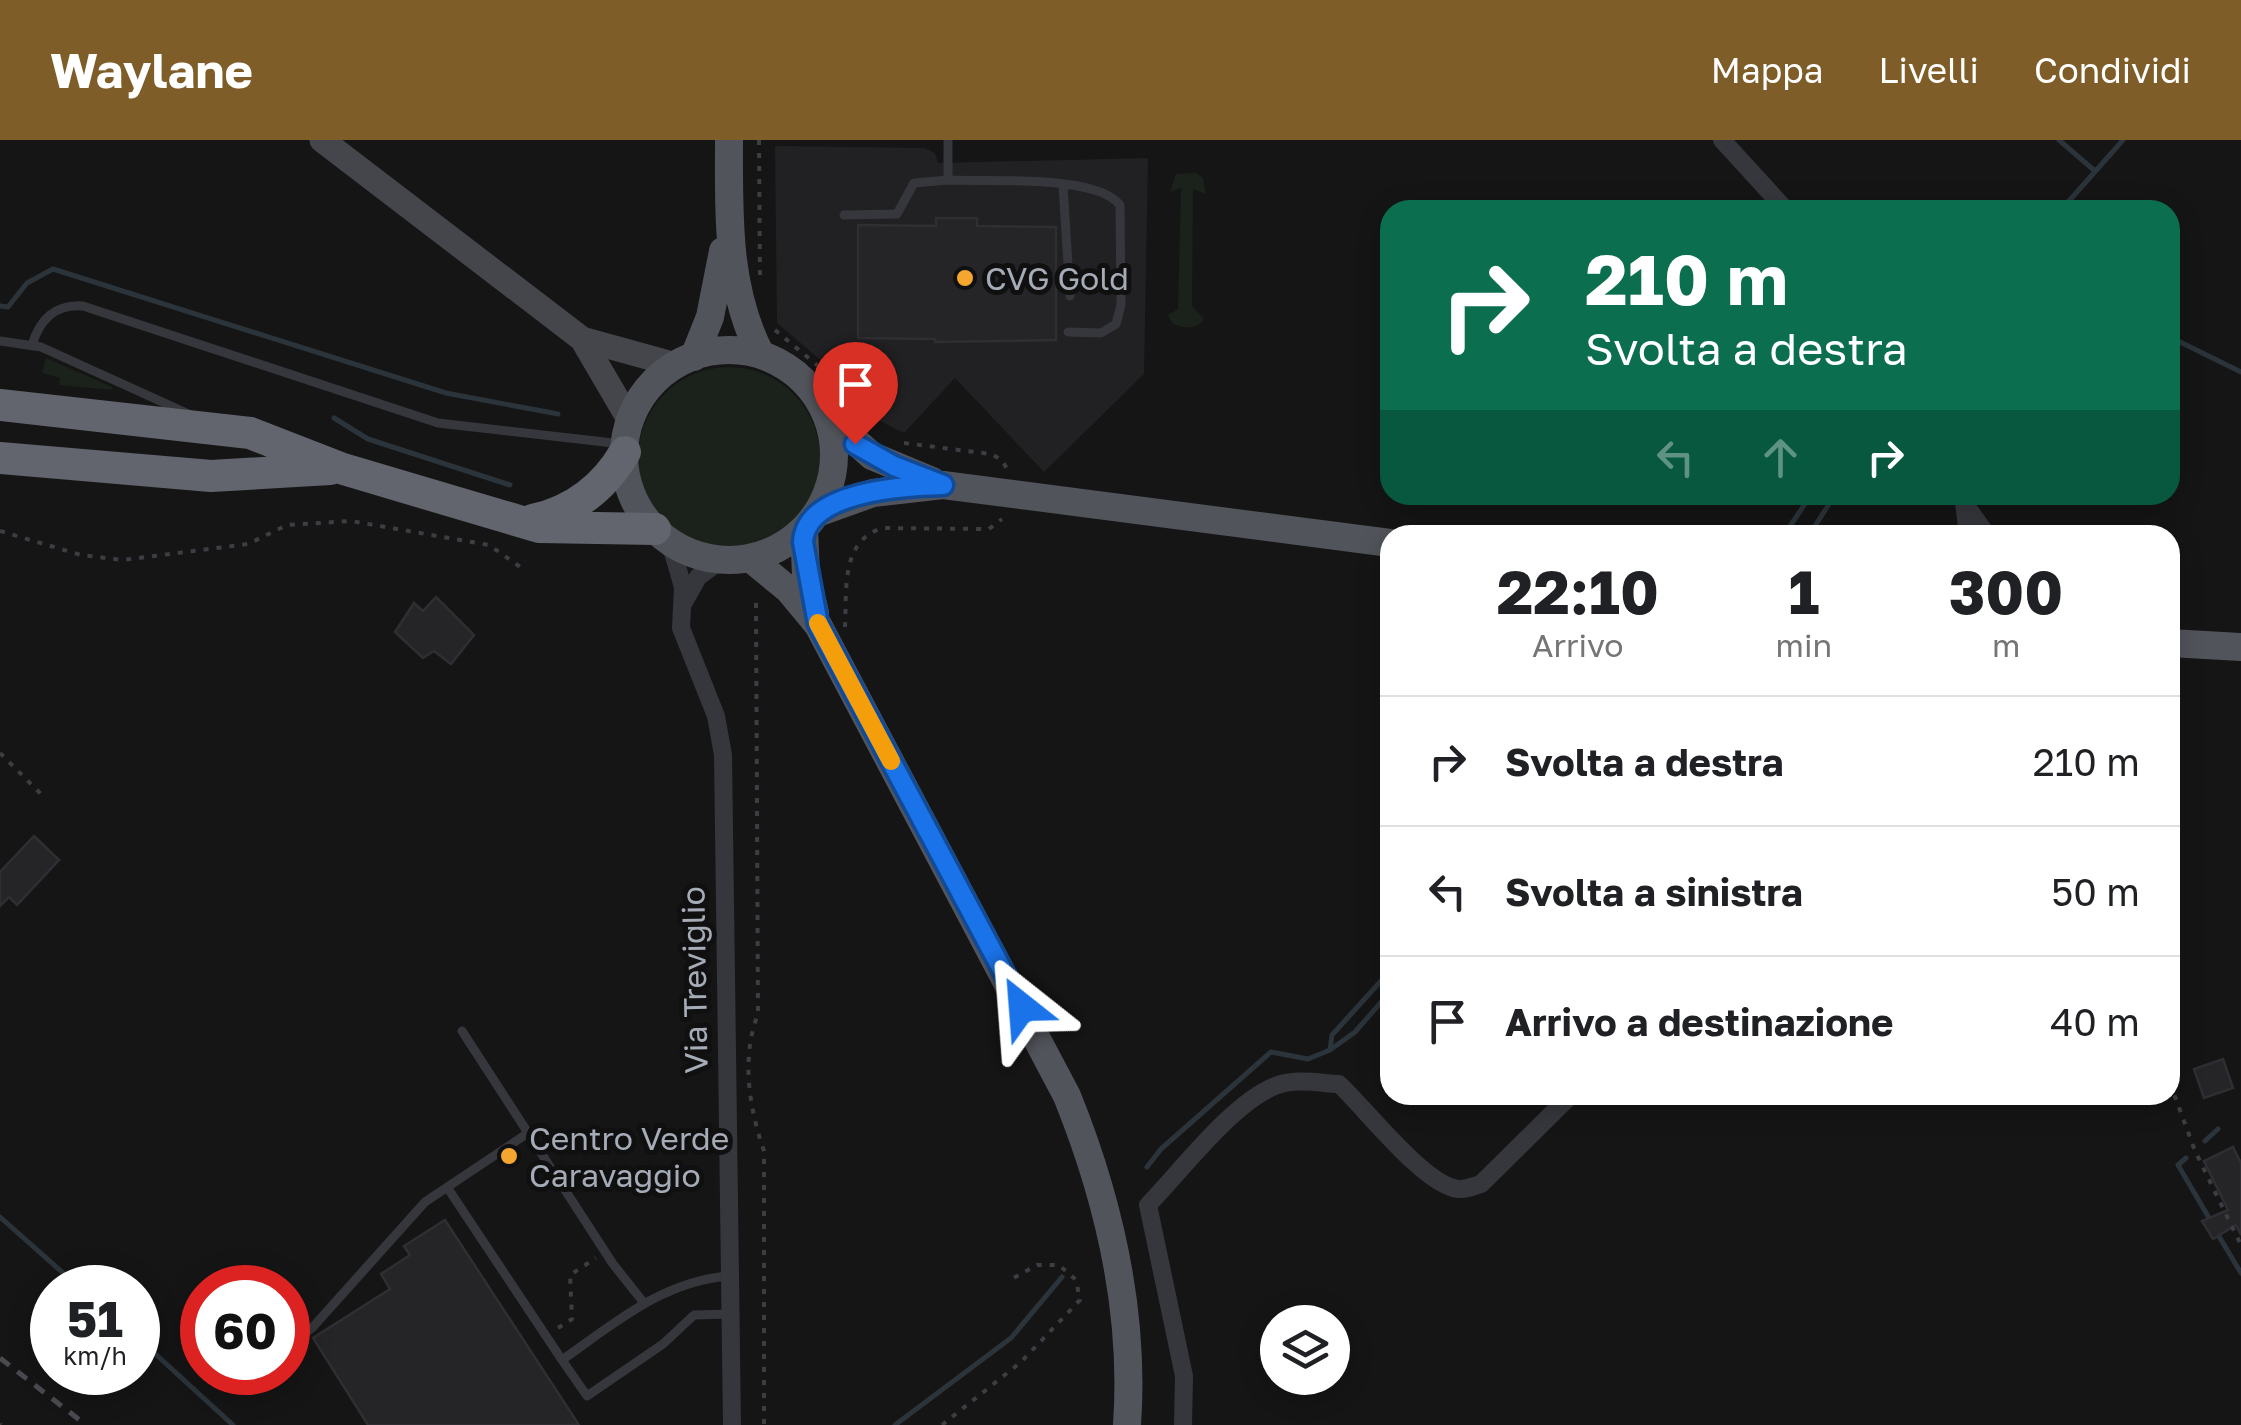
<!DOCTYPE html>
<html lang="it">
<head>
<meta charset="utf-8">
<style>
  :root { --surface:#fff; --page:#f6f6f6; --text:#202124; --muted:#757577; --line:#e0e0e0; --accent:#7f5d29 }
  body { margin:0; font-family:"Golos Text",sans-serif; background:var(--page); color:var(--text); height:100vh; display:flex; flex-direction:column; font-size:38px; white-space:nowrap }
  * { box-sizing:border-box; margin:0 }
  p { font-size:32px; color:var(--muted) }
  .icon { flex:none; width:55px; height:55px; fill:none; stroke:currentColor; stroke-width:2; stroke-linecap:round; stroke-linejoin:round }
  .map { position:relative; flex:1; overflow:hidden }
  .side { position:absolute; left:1380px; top:385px; width:800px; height:580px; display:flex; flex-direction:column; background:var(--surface); border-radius:30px; box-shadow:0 5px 25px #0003 }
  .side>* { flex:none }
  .top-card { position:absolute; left:1380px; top:60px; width:800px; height:305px; border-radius:30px; box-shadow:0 5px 25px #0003; background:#0b6e4f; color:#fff; overflow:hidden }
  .controls { position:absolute; left:1260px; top:1165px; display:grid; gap:20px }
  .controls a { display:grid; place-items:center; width:90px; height:90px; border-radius:50%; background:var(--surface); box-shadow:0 5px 25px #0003; font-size:50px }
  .speed { position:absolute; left:30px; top:1125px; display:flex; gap:20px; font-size:50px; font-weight:700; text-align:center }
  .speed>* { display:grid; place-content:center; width:130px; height:130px; border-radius:50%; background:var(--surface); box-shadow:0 5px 25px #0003; line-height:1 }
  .speed small { font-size:25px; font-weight:400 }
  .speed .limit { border:15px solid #d22; background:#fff; color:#111 }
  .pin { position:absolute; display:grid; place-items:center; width:85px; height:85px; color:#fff; margin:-102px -42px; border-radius:50% 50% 50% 0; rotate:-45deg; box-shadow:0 0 10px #0007 }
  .pin .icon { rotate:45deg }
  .me { position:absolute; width:110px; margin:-55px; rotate:332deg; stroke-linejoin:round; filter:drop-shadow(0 0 8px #0008) }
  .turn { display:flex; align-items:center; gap:35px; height:210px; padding:0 40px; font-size:45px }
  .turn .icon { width:130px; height:130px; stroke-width:2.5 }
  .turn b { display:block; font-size:70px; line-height:85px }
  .lanes { display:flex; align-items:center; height:95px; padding:0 40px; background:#0003; justify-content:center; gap:50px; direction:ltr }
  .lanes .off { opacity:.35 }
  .eta { display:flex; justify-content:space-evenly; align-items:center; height:170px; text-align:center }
  .eta b { font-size:60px; font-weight:700; line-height:70px }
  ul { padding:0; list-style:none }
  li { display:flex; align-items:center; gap:30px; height:130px; padding:0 40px; border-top:2px solid var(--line) }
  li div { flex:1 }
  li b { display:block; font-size:38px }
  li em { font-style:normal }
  header { display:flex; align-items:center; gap:60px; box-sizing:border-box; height:140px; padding:0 50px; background:var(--accent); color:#fff }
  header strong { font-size:48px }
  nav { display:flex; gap:55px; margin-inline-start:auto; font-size:35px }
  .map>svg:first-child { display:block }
</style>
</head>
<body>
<header>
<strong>Waylane</strong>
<nav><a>Mappa</a><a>Livelli</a><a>Condividi</a></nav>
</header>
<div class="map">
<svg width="2241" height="1285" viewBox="0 0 2241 1285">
  <rect width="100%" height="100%" fill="#151516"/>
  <!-- built -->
  <path fill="#212123" d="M 775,6 L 924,8 L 935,13 L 938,23 L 1148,18 L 1144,234 L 1044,332 L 955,238 L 904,293 L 874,278 L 838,235 L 777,183 Z"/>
  <!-- green -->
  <path fill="#1b211b" d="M 1196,33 L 1203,38 L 1206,54 L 1193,49 L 1192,166 L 1204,179 C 1198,190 1182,189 1172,183 L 1168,175 L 1178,169 L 1181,48 L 1170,52 L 1176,34 Z
    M 46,218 L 112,247 L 113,250 L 59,245 L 60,238 L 42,233 Z
    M638 318a91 91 0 1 1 182 0a91 91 0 1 1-182 0Z"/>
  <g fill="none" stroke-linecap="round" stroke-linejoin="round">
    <!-- stream -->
    <path stroke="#2b343a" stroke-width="5" d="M 2059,0 L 2095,31
      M 2061,70 L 2123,0
      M 0,166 L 8,167 L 27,143 L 53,129 L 446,253 L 558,274
      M 2170,197 L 2241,232
      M 334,278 L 368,299 L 510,345
      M 1784,395 L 1811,355
      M 1809,395 L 1835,355
      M 1330,910 L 1355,892 L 1390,852
      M 2205,1001 L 2218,989
      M 2186,1018 L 2178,1025 L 2212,1083
      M 1147,1027 L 1161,1009 L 1271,912 L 1308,919 L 1330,910 L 1332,895 L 1390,831
      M 0,1077 L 80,1148
      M 2217,1093 L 2241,1133
      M 138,1198 L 233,1285
      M 895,1285 L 1011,1198 L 1062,1137"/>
  </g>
  <!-- building -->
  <path fill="#252528" stroke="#2f2f33" stroke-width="2.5" d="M 936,78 L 977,78 L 977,86 L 1056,87 L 1056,200 L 935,202 L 935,199 L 858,198 L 858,85 L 936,86 Z
    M 436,457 L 474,495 L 451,524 L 434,511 L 423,518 L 395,492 L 414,463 L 423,471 Z
    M 34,696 L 59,720 L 17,765 L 9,757 L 0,766 L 0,732 Z
    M 2223,919 L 2233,948 L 2204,958 L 2194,929 Z
    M 2233,1007 L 2241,1023 L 2241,1095 L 2236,1085 L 2213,1099 L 2202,1081 L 2228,1070 L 2204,1021 Z
    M 445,1080 L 579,1285 L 368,1285 L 313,1198 L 390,1149 L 381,1134 L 410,1115 L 404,1106 Z"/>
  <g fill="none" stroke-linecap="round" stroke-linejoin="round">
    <!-- path -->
    <path stroke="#3c3e43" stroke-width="4" stroke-dasharray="5 8" stroke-linecap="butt" d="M 759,0 L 760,140
      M 775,190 L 824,231 L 845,261
      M 904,303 L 991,314 L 1002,320 L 1007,329
      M 0,391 L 81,415 L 123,420 L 248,404 L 287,385 L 351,381 L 489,405 L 526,431
      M 756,463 L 758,874 C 741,917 749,968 764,1011 L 764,1285
      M 845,487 C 847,451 840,400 883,388 L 989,389 L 1002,379
      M 0,613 L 43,656
      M 2170,943 L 2195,1011 L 2241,1105
      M 558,1188 L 572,1179 L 570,1135 L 596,1118
      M 0,1284 L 1,1285
      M 942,1285 L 1021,1222 L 1080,1160 L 1076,1140 L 1059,1125 L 1037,1125 L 1010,1140"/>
    <!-- service -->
    <path stroke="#36373c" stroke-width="9" d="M 948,0 L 948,40 C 988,42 1096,34 1120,65 L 1121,165 L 1116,184 L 1101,193 L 1068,192
      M 1063,45 L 1070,156
      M 844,75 L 897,74 L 914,43 L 948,40
      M 0,201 L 41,207 L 191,275
      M 32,205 C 40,179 55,164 83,166 L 438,283 L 622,304
      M 462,891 L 613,1124 L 644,1163
      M 447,1047 L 562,1220
      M 729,1136 C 663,1141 615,1183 562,1220 L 587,1256 L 663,1204 L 694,1175 L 730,1174
      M 288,1205 L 312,1188 L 425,1062 L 528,993
      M 235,1241 L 247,1232"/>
    <!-- minor -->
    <path stroke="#36373c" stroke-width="18" d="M 1722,0 L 1786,70
      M 1963,355 L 1968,395
      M 1969,370 L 1987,395
      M 670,402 L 683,447 L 681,488 L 716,576 L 723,615 L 732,1285
      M 684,462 L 698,437 L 721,420
      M 1183,1285 L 1184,1236 L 1148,1065 C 1181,1031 1232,963 1275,946 C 1295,938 1319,943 1339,944 C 1366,969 1424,1045 1458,1049 C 1465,1050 1474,1046 1481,1044 L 1571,955"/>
    <!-- secondary -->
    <path stroke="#44464c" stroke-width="25" d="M 322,0 L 582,199 L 676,225
      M 582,199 L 630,281"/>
    <!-- primary -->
    <path stroke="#52545b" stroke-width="28" d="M 729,0 C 729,74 726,148 761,215
      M624 315a105 105 0 1 1 210 0a105 105 0 1 1-210 0Z
      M 694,217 L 710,177 L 723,111
      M 826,275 L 872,316 L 932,341
      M 817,373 L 873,353 L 943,345 L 1390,403
      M 804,389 L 806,435 L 815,473
      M 750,418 L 789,450 L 818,485 L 1067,956 C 1109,1060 1135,1172 1127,1285
      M 2170,503 L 2241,507"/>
    <!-- motorway -->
    <path stroke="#62656d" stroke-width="32" d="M 0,265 L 250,293 L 340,328 L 539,387 L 655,389
      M 0,318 L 211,336 L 330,329
      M 533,380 C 574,371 604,348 625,312"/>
    <!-- rail -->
    <path stroke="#494b51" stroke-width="5" stroke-dasharray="12 10" stroke-linecap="butt" d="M 0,1218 L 86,1285"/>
  </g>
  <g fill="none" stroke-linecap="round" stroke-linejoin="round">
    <defs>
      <path id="route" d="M 855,304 L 894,326 L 943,345 C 904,346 806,351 803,402 L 818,484 L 1022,867"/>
    </defs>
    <!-- route casing -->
    <use href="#route" stroke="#114b97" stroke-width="25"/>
    <!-- route -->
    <use href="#route" stroke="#1a73e8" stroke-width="18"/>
    <!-- slow -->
    <path stroke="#f59e0b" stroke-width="18" d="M 818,483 L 891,621"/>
  </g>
  <!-- markers -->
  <g fill="#f4a62f" stroke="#101011" stroke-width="4">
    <circle cx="965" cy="138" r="10"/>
    <circle cx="509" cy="1016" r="10"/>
  </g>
  <g text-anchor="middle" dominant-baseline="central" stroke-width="10" stroke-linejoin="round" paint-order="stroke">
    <!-- poi labels -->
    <g font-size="32" fill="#a6acb7" stroke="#101011" text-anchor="start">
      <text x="985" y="138">CVG Gold</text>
      <text x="529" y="998">Centro Verde<tspan x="529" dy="37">Caravaggio</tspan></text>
    </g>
    <!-- street labels -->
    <g font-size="32" fill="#a6acb7" stroke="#101011">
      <text transform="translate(694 840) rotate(-91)">Via Treviglio</text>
    </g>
  </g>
</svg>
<div class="controls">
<a><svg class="icon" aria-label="layers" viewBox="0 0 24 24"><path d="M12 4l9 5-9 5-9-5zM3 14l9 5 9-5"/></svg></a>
</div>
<div class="speed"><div>51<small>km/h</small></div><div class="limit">60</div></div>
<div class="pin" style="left:855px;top:304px;background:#d93025"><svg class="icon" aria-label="arrive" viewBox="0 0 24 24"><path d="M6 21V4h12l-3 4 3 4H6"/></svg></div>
<svg class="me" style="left:1022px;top:867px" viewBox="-20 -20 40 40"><path d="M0-17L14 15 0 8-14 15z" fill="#1a73e8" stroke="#fff" stroke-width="4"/></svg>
<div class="top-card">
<div class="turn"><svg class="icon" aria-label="right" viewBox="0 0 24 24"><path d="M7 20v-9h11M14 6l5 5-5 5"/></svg><div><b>210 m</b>Svolta a destra</div></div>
<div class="lanes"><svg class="icon off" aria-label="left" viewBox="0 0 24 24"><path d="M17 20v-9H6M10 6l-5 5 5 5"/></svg><svg class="icon off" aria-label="ahead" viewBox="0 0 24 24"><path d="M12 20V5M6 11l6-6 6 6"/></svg><svg class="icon" aria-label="right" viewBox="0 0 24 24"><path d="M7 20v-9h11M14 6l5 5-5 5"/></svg></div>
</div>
<section class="side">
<div class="eta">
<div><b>22:10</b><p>Arrivo</p></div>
<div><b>1</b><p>min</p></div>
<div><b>300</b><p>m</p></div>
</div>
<ul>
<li><svg class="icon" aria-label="right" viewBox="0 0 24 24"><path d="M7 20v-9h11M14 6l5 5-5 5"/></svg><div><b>Svolta a destra</b></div><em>210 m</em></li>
<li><svg class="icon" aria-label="left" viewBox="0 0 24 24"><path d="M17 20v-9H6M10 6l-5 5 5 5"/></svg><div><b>Svolta a sinistra</b></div><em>50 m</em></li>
<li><svg class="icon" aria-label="arrive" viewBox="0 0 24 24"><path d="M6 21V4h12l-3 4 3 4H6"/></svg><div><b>Arrivo a destinazione</b></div><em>40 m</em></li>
</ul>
</section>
</div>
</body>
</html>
